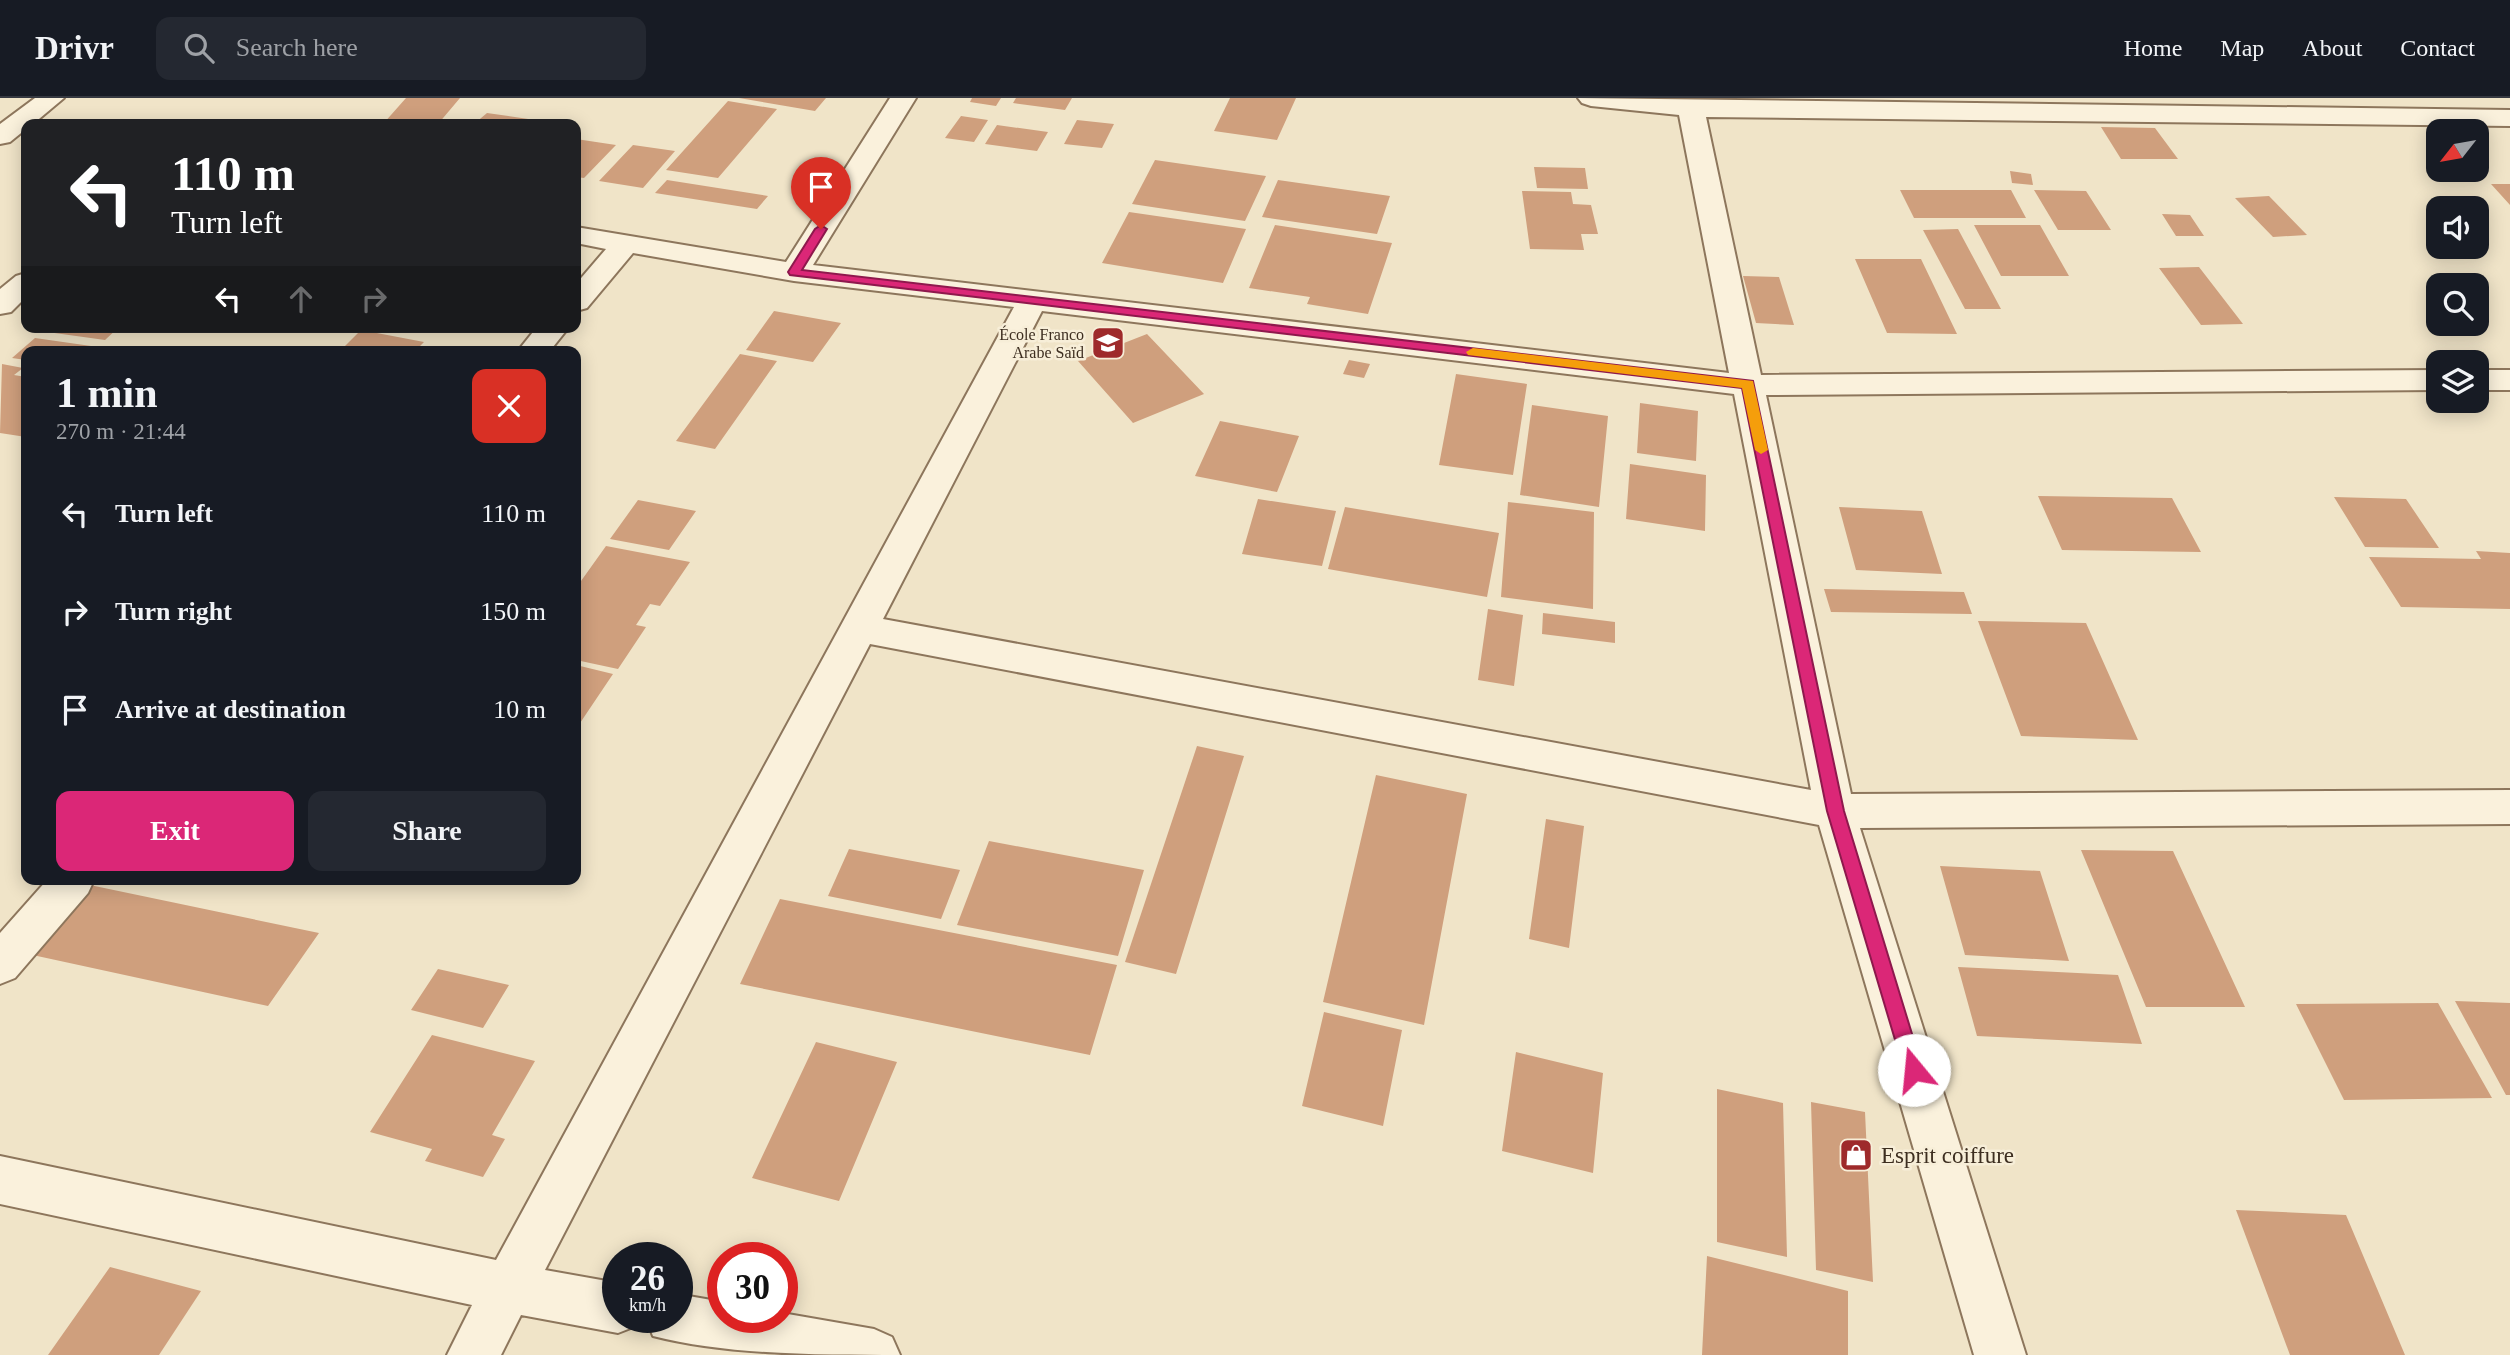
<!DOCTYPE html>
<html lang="en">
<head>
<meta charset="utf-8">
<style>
  :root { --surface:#171b24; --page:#242831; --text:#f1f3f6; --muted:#9ea1a6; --line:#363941; --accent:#db2777 }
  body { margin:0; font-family:Georgia,serif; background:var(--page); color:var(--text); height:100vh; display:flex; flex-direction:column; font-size:26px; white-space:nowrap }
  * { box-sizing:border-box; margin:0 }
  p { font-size:23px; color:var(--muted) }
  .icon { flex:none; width:38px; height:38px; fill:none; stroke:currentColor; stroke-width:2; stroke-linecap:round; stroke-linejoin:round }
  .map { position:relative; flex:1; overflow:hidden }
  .drawer { position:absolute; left:21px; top:248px; width:560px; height:539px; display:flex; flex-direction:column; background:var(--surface); border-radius:14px; box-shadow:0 4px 18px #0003 }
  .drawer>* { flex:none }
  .banner { position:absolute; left:21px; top:21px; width:560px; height:214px; border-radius:14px; box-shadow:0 4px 18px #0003; background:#202124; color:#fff; overflow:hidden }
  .needle { width:46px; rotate:239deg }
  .fabs { position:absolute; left:2426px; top:21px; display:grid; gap:14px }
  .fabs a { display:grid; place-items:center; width:63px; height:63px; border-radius:14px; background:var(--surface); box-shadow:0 4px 18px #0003; font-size:35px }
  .speed { position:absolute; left:602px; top:1144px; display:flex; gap:14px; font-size:35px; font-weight:700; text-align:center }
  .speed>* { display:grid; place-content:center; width:91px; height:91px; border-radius:50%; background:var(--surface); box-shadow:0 4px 18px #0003; line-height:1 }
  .speed small { font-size:18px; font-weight:400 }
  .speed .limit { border:10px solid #d22; background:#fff; color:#111 }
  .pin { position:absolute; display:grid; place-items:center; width:60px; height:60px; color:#fff; margin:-72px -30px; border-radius:50% 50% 50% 0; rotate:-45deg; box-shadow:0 0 7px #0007 }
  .pin .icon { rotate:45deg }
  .me { position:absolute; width:77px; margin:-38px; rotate:343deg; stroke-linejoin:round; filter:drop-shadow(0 0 5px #0008) }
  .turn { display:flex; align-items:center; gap:24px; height:147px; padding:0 35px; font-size:32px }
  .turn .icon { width:91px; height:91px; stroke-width:2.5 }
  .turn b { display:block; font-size:49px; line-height:60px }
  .lanes { display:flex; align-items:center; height:66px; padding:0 35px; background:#0003; justify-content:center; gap:35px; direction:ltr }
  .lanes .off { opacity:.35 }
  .round { display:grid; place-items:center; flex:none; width:74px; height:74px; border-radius:14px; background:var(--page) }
  .summary { display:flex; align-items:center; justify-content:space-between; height:119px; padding:0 35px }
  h1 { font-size:42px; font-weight:700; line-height:52px }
  .cta { display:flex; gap:14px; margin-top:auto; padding:14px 35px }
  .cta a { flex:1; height:80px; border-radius:14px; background:var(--accent); color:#fff; font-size:28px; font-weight:700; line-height:80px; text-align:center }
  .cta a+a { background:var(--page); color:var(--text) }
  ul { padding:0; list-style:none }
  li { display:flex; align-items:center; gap:21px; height:98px; padding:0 35px }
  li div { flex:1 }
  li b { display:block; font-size:26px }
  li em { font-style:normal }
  header { display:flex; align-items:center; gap:42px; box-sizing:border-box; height:98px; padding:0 35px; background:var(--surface); border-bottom:2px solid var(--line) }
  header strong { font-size:33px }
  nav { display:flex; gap:38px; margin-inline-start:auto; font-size:24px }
  .search { width:490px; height:63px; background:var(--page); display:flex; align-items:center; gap:18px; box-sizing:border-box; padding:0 24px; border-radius:14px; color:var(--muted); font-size:26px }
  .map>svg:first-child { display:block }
</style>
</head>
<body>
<header>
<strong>Drivr</strong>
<div class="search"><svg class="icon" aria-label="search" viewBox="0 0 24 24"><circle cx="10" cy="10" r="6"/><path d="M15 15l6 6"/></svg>Search here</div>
<nav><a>Home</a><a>Map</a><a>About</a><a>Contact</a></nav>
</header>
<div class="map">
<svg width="2510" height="1257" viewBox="0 0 2510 1257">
  <rect width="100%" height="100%" fill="#f0e4c8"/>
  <!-- building -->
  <path fill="#cf9f7d" d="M 406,0 L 460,0 L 438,26 L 383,26 Z
    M 739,0 L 826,0 L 815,13 Z
    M 972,0 L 1001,0 L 996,8 L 970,4 Z
    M 1016,0 L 1072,0 L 1065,12 L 1013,5 Z
    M 1230,0 L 1296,0 L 1277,42 L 1214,33 Z
    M 728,3 L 777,11 L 718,80 L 666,72 Z
    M 487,15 L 535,22 L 531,26 L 474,26 Z
    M 961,18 L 988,22 L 974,44 L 945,40 Z
    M 1077,22 L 1114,26 L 1102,50 L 1064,46 Z
    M 997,27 L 1048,34 L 1037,53 L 985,46 Z
    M 2101,29 L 2155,30 L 2178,61 L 2121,61 Z
    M 576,41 L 616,47 L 584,80 L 576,79 Z
    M 633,47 L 675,53 L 643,90 L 599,83 Z
    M 1155,62 L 1266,78 L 1245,123 L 1132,106 Z
    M 1534,69 L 1585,70 L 1588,91 L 1537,90 Z
    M 2010,73 L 2031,76 L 2033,87 L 2012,85 Z
    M 667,82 L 768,98 L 757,111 L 655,95 Z
    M 1278,82 L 1390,98 L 1377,136 L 1262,119 Z
    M 2491,86 L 2510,86 L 2510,107 Z
    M 1900,92 L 2011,92 L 2026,120 L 1914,120 Z
    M 2034,92 L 2086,93 L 2111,132 L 2058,132 Z
    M 1522,93 L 1571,94 L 1573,106 L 1591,107 L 1598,136 L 1581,136 L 1584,152 L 1530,151 Z
    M 2269,98 L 2307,137 L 2273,139 L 2235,100 Z
    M 1129,114 L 1246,131 L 1223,185 L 1102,165 Z
    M 2162,116 L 2190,117 L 2204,138 L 2176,138 Z
    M 1275,127 L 1392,145 L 1368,216 L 1307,206 L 1310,199 L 1249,190 Z
    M 1974,127 L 2040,127 L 2069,178 L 2001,178 Z
    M 1958,131 L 2001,211 L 1965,211 L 1923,132 Z
    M 1855,161 L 1921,161 L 1957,236 L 1887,235 Z
    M 2199,169 L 2243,226 L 2201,227 L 2159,170 Z
    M 1743,178 L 1779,179 L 1794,227 L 1756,225 Z
    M 774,213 L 841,225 L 813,264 L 746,252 Z
    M 44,229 L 119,229 L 105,242 L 40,233 Z
    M 361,232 L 424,244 L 414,254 L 339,254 Z
    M 1147,236 L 1204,296 L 1133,325 L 1078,263 Z
    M 35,240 L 119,252 L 118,254 L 26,254 L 26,262 L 12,260 Z
    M 740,256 L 777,263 L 715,351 L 676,343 Z
    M 1349,262 L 1370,266 L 1364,280 L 1343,276 Z
    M 2,266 L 23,270 L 14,277 L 26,279 L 26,339 L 0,335 Z
    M 1456,276 L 1527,286 L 1513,377 L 1439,367 Z
    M 1640,305 L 1698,313 L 1696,363 L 1637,355 Z
    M 1532,307 L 1608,318 L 1599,409 L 1520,397 Z
    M 1220,323 L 1299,338 L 1277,394 L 1195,378 Z
    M 1630,366 L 1706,377 L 1705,433 L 1626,421 Z
    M 2038,398 L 2172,400 L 2201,454 L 2062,452 Z
    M 2334,399 L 2406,401 L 2439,450 L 2365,449 Z
    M 1258,401 L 1336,413 L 1322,468 L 1242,456 Z
    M 638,402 L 696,413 L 669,452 L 610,441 Z
    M 1508,404 L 1594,414 L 1593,511 L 1501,499 Z
    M 1345,409 L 1499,435 L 1487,499 L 1328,471 Z
    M 1839,409 L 1922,413 L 1942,476 L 1856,472 Z
    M 606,448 L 690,464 L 660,508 L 650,506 L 636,527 L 646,529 L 618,571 L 576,562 L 576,490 Z
    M 2476,453 L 2510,455 L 2510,511 L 2401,509 L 2369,459 L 2481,461 Z
    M 1824,491 L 1964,494 L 1972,516 L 1831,514 Z
    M 1488,511 L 1523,517 L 1514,588 L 1478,582 Z
    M 1543,515 L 1615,524 L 1615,545 L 1542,536 Z
    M 1978,523 L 2086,525 L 2138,642 L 2021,638 Z
    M 576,567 L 613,576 L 576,631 Z
    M 1197,648 L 1244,658 L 1176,876 L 1125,864 Z
    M 1376,677 L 1467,696 L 1424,927 L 1323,904 Z
    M 1546,721 L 1584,728 L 1569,850 L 1529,841 Z
    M 989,743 L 1144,772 L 1118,858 L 957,827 Z
    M 849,751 L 960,772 L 941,821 L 828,798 Z
    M 2081,752 L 2173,753 L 2245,909 L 2146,909 Z
    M 1940,768 L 2040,773 L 2069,863 L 1965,857 Z
    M 85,786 L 319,835 L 268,908 L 28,856 Z
    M 780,801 L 1117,867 L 1090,957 L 740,886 Z
    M 1958,869 L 2118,877 L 2142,946 L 1977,938 Z
    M 438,871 L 509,887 L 483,930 L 411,912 Z
    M 2455,903 L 2510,905 L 2510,997 L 2506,997 Z
    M 2438,905 L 2492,1000 L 2344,1002 L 2296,906 Z
    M 1324,914 L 1402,932 L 1383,1028 L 1302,1008 Z
    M 432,937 L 535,963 L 492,1037 L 505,1041 L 483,1079 L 425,1063 L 432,1051 L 370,1034 Z
    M 816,944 L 897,964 L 839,1103 L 752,1080 Z
    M 1516,954 L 1603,975 L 1593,1075 L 1502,1053 Z
    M 1717,991 L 1783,1005 L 1787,1159 L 1717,1144 Z
    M 1811,1004 L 1865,1014 L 1873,1184 L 1816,1172 Z
    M 2236,1112 L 2346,1117 L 2405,1257 L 2290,1257 Z
    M 1707,1158 L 1848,1193 L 1848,1257 L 1702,1257 Z
    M 110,1169 L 201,1193 L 159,1257 L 48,1257 Z"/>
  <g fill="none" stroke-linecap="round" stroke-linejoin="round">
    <defs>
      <path id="street" d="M 35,0 L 64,0 L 33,26 L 26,26 L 26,31 L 10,44 L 0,46 L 0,26 Z
        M 890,0 L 916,0 L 813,167 L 1729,275 L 1679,17 L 1591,8 L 1582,5 L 1578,0 L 2510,12 L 2510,28 L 1706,19 L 1761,277 L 2438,272 L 2438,292 L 1766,297 L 1851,696 L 2510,692 L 2510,726 L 1860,730 L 2026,1257 L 1974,1257 L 1819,727 L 870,546 L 545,1172 L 618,1185 L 618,1220 L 639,1220 L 636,1228 L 618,1235 L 521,1217 L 501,1257 L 447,1257 L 472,1207 L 0,1106 L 0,1058 L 496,1162 L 1014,209 L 794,183 L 633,155 L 587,210 L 576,213 L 576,186 L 606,151 L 576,145 L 576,129 L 786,164 ZM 1042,213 L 1734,296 L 1811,692 L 883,521 Z
        M 26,175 L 26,199 L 11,214 L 0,216 L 0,191 L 16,178 Z
        M 537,229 L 569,229 L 549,254 L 517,254 Z
        M 2476,272 L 2510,272 L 2510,292 L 2476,292 Z
        M 47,782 L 94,782 L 88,795 L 15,880 L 0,886 L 0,835 Z
        M 677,1196 L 723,1204 L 723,1220 L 782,1220 L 782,1215 L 874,1231 L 892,1239 L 900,1257 C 822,1257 726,1257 653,1238 L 646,1220 L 677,1220 Z"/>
    </defs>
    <!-- street casing -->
    <use href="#street" stroke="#8d765c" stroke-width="4"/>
    <!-- street -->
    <use href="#street" fill="#faf1dc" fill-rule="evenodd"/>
  </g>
  <!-- route -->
  <path fill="#db2777" stroke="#8e194d" stroke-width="2" d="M 821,127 L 827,131 L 802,172 L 1753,283 L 1844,713 L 1923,972 L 1920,978 L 1914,981 L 1907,978 L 1904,972 L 1827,713 L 1742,290 L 790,177 L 788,174 L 815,131 Z"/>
  <!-- slow -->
  <path fill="#f59e0b" d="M 1473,250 L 1753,283 L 1768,352 L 1761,356 L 1755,352 L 1742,290 L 1468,257 L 1466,254 Z"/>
  <!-- icons -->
  <defs>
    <symbol id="school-square" viewBox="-11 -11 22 22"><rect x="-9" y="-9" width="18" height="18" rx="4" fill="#9e2a2b" stroke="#f7eed8"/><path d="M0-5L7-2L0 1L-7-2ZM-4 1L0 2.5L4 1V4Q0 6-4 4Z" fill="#fff"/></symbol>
    <symbol id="shop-square" viewBox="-11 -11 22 22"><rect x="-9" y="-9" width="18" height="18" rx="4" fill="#9e2a2b" stroke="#f7eed8"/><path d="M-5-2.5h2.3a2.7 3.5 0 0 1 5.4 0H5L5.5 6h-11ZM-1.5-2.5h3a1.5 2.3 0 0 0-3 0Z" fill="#fff"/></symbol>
  </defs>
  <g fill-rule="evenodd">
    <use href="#school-square" x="1089" y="226" width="38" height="38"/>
    <use href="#shop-square" x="1837" y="1038" width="38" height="38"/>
  </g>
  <g text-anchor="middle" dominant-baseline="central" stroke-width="5" stroke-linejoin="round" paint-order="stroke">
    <!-- far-poi labels -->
    <g font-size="16" fill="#3d2e20" stroke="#f7eed8" text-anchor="end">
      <text x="1084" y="236">École Franco<tspan x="1084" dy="18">Arabe Saïd</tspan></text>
    </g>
    <!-- near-poi labels -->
    <g font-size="23" fill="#3d2e20" stroke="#f7eed8" text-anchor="start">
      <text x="1881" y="1057">Esprit coiffure</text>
    </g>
  </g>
</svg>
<div class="fabs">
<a><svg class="needle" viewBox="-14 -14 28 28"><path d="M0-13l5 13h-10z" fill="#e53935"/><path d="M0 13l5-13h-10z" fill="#9ea1a6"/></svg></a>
<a><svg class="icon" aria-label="sound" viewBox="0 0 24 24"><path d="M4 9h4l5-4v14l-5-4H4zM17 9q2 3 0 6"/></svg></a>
<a><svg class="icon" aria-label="search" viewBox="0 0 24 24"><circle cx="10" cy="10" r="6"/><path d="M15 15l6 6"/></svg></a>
<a><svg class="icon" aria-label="layers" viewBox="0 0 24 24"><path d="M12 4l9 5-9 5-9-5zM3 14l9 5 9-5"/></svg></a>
</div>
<div class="speed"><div>26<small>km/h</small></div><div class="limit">30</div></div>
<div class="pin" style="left:821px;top:131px;background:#d93025"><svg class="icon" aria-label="arrive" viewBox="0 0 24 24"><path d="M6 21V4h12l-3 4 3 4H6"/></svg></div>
<svg class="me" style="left:1914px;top:972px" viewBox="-20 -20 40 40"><circle r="19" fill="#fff"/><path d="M0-13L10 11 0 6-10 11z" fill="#db2777"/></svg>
<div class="banner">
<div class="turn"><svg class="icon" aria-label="left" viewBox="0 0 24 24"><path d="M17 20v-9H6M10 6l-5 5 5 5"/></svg><div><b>110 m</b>Turn left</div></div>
<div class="lanes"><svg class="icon" aria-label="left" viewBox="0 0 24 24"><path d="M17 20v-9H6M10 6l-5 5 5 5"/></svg><svg class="icon off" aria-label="ahead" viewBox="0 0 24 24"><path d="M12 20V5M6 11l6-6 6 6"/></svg><svg class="icon off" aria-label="right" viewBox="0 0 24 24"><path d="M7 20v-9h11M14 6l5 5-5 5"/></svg></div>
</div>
<section class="drawer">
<div class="summary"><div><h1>1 min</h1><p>270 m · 21:44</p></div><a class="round" style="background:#d93025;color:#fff"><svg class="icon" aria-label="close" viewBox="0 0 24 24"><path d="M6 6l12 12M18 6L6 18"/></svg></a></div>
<ul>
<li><svg class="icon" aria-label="left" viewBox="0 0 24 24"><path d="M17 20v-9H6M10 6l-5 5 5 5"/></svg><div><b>Turn left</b></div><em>110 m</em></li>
<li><svg class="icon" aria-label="right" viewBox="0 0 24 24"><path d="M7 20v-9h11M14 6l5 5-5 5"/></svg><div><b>Turn right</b></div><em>150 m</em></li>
<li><svg class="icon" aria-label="arrive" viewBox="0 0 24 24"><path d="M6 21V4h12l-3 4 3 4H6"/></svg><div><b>Arrive at destination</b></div><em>10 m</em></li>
</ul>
<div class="cta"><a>Exit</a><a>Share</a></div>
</section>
</div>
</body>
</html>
